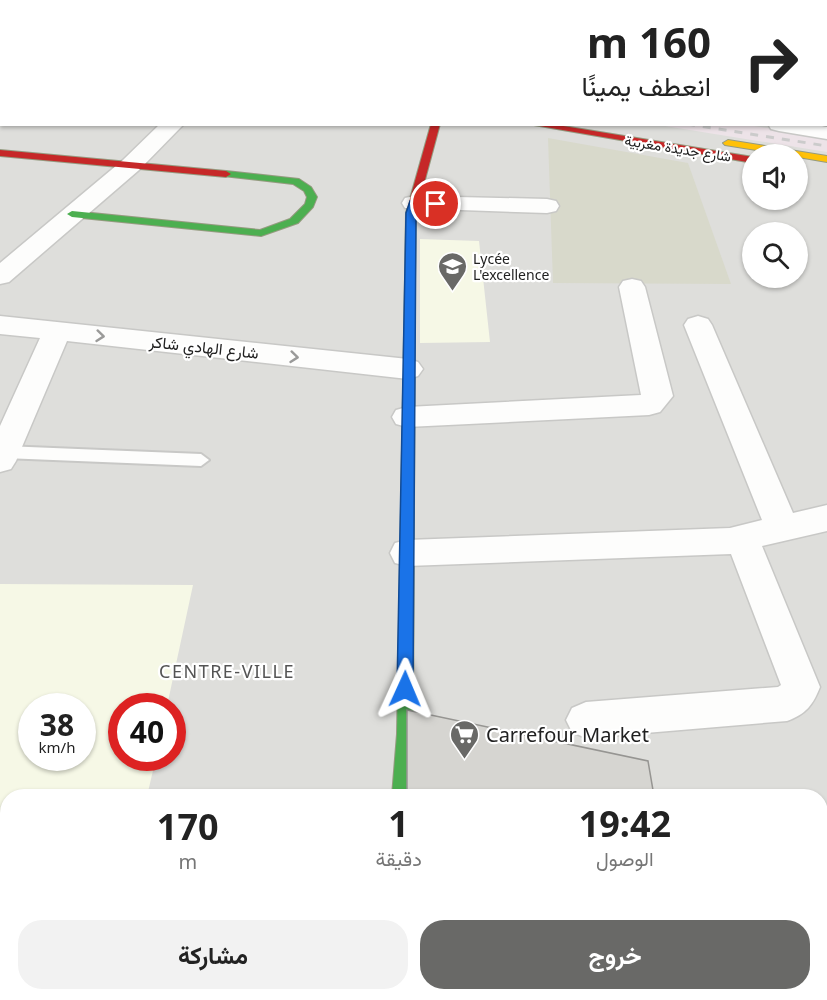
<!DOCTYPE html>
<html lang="ar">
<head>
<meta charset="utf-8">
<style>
  :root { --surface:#fff; --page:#f2f2f2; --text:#222; --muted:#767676; --accent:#696967 }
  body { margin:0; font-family:"Noto Sans",Vazirmatn,sans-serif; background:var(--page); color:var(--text); direction:rtl; height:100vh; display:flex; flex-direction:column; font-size:22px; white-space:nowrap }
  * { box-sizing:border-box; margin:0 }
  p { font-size:20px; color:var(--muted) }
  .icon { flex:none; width:33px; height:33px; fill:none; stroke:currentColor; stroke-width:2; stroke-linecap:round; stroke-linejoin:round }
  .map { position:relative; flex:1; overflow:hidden; direction:ltr }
  .side { position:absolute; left:0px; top:789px; width:828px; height:212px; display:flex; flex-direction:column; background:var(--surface); border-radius:24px 24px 0 0; box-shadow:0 2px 4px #0004; direction:rtl }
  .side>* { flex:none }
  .top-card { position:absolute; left:0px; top:0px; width:828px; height:126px; box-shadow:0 2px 4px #0004; direction:rtl; background:#fff; color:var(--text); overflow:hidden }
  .controls { position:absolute; left:742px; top:144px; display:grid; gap:12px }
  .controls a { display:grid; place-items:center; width:66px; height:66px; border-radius:50%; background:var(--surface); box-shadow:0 2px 4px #0004; font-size:30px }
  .speed { position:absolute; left:18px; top:693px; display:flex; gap:12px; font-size:30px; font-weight:700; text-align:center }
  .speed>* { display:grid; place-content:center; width:78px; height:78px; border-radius:50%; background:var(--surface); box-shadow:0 2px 4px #0004; line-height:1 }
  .speed small { font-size:15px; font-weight:400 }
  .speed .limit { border:9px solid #d22; background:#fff; color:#111 }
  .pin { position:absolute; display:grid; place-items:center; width:51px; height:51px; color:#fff; margin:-26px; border:3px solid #fff; border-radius:50%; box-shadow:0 2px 6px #0007 }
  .me { position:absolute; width:66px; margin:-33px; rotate:1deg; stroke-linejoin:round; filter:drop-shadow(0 0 4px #0008) }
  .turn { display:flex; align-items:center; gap:21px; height:126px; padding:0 18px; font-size:27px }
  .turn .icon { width:78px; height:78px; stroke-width:2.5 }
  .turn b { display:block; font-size:42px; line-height:51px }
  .eta { display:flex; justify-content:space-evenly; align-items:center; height:102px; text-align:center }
  .eta b { font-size:36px; font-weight:700; line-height:42px }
  .primary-button { display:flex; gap:12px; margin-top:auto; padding:12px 18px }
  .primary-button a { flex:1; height:69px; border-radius:24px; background:var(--accent); color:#fff; font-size:24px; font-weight:700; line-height:69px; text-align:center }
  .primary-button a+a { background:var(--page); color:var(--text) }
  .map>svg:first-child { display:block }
</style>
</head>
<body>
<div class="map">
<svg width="827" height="1000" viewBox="0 0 827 1000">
  <rect width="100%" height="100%" fill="#efefea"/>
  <!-- residential -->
  <path fill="#dededb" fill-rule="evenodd" d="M 0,0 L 827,0 L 827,1000 L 0,1000 ZM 2,2 L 826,2 L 826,124 L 2,124 ZM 753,154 L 798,154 L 798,200 L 753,200 ZM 753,232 L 798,232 L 798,278 L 753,278 ZM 32,706 L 82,706 L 82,758 L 32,758 ZM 122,706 L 172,706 L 172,758 L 122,758 ZM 8,796 L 820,796 L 820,993 L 8,993 Z"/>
  <!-- industrial -->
  <path fill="#ede3e8" d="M 659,125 L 747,125 L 827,137 L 827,152 Z"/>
  <!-- education -->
  <path fill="#f6f8e6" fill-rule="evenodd" d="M 420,239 L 479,241 L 490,342 L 420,343 Z
    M 0,584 L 193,585 L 167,706 L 122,706 L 122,758 L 156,758 L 147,796 L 8,796 L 7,881 L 0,880 ZM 32,706 L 82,706 L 82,758 L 32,758 Z"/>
  <!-- construction -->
  <path fill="#d8d9cb" d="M 548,138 L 688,163 L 731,284 L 553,283 Z"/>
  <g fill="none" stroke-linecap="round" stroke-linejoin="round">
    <defs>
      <path id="lane" d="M 4,446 L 201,454 L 209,460 L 201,466 L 4,458 L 0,456 L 0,448 Z"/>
      <path id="street" d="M 0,0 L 10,0 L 11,2 L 2,2 L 0,7 Z
        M 282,0 L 300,0 L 281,2 Z
        M 633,0 L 651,0 L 651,2 L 633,2 Z
        M 826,45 L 827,45 L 827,57 L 826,57 Z
        M 0,92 L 2,92 L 2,104 L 0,104 Z
        M 160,124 L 184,124 L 139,170 L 9,282 L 0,284 L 0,263 L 123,160 Z
        M 768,124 L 827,125 L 827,139 L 779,131 L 771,129 Z
        M 414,196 L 547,199 L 556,201 L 559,206 L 556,211 L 547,213 L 405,208 L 402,203 L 405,198 Z
        M 632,279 L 641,281 L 645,287 L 673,396 L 660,412 L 649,415 L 407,427 L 396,424 L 392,417 L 396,410 L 407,407 L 641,395 L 619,287 L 623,281 Z
        M 0,316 L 408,359 L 418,362 L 423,369 L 418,376 L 408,379 L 67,341 L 16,461 L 11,469 L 0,472 L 0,426 L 40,338 L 0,334 Z
        M 698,316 L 708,319 L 712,325 L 793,513 L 827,505 L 827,531 L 762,546 L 820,687 C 813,705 806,714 787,721 L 586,738 L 572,732 L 566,720 L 572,708 L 586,702 L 778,687 L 781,685 L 731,554 L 407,566 L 395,563 L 390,553 L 395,543 L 407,540 L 730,528 L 762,520 L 684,325 L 688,319 Z
        M 388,993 L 436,993 L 437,1000 L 389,1000 Z"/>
      <path id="fast" d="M 226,171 L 299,179 L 311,187 L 317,197 L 313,207 L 298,223 L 261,236 L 72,217 L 67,214 L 72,211 L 260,230 L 290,219 L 305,204 L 307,197 L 304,191 L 293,184 L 223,176 L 223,172 Z
        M 410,276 L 415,279 L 413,734 L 409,796 L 392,796 L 397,734 L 405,279 Z
        M 212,993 L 270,993 L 273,1000 L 215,1000 Z"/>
      <path id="slow" d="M 0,61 L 2,61 L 2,65 L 0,65 Z
        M 728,140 L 827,156 L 827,162 L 798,157 L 798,154 L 782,154 L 725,145 L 723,143 Z"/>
      <path id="jam" d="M 431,124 L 440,124 L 416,213 L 415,279 L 410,282 L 405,279 L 406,213 Z
        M 528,124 L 551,124 L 753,157 L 753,163 Z
        M 0,150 L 226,171 L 231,174 L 226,177 L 0,156 Z
        M 0,955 L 8,956 L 8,976 L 0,975 Z
        M 79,993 L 103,993 L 100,1000 L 76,1000 Z
        M 156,993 L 177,993 L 180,1000 L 159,1000 Z"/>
    </defs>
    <!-- lane casing -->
    <use href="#lane" stroke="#c8c8c6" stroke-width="4"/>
    <!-- street casing -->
    <use href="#street" stroke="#c8c8c6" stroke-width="3"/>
    <!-- fast casing -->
    <use href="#fast" stroke="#959b80" stroke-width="2"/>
    <!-- slow casing -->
    <use href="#slow" stroke="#959b80" stroke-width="2"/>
    <!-- jam casing -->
    <use href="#jam" stroke="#959b80" stroke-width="2"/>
    <!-- lane -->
    <use href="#lane" fill="#fdfdfc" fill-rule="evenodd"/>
    <!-- street -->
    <use href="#street" fill="#fdfdfc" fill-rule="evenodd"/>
    <!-- fast -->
    <use href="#fast" fill="#4caf50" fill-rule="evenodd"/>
    <!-- slow -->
    <use href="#slow" fill="#ffc107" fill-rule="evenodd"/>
    <!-- jam -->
    <use href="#jam" fill="#c62828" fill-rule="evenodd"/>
    <!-- rail -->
    <path stroke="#cbcbcb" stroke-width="3" stroke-dasharray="8 8" stroke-linecap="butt" d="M 687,124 L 827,146"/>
  </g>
  <!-- wall -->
  <path fill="#b8b7b4" d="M 826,74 L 827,75 L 827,127 L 812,124 L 826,124 Z"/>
  <!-- building -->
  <path fill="#d6d5d1" stroke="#969592" stroke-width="1.5" d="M 826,74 L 827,75 L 827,101 L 826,100 Z
    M 407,710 L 648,761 L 654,796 L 407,796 Z"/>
  <!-- one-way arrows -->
  <defs><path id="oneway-chevron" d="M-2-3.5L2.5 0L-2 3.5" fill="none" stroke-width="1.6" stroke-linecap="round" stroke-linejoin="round" transform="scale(1.5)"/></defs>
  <g stroke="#9a9a99">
    <use href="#oneway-chevron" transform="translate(100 336) rotate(6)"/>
    <use href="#oneway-chevron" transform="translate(294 357) rotate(6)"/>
  </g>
  <!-- route -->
  <path fill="#1a73e8" stroke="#114b97" stroke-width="1.5" d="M 410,201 L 436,201 L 441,204 L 436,207 L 418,206 L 416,213 L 413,689 L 411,694 L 400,694 L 397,689 L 406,213 Z"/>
  <!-- icons -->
  <defs>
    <symbol id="university-pin" viewBox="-11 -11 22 30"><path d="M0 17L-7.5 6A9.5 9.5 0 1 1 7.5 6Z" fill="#696967" stroke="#fff"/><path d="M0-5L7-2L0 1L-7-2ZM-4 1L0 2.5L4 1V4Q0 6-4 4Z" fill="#fff"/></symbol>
    <symbol id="supermarket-pin" viewBox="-11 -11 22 30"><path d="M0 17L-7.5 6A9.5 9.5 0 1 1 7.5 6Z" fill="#696967" stroke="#fff"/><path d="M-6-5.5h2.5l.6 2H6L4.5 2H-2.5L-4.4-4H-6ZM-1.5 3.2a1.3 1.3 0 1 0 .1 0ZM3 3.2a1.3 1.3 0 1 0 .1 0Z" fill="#fff"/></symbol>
  </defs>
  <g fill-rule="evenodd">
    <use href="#university-pin" x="436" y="250" width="33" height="45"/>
    <use href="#supermarket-pin" x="448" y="718" width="33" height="45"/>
  </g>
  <g text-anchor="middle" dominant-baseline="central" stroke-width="4.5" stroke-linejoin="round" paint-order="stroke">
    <!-- far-street labels -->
    <g font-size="14" fill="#212121" stroke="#fff">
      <text transform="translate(678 148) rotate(9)">شارع جديدة مغربية</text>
    </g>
    <!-- far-poi labels -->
    <g font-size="14" fill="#212121" stroke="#fff" text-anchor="start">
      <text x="473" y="258">Lycée<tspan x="473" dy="16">L'excellence</tspan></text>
    </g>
    <!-- street labels -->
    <g font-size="16" fill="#212121" stroke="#fff">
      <text transform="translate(204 347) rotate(6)">شارع الهادي شاكر</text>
    </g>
    <!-- neighbourhood labels -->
    <g font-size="18" letter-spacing="1.5" fill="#545454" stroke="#fff">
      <text x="227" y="671">CENTRE-VILLE</text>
    </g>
    <!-- near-poi labels -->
    <g font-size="20" fill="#212121" stroke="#fff" text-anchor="start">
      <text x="486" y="734">Carrefour Market</text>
    </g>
  </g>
</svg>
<div class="controls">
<a><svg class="icon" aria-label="sound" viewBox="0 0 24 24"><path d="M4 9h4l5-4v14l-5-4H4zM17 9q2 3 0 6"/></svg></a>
<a><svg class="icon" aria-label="search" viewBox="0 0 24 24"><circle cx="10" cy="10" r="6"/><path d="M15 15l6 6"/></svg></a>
</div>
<div class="speed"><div>38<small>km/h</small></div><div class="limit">40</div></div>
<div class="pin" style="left:436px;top:204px;background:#d93025"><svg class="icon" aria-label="arrive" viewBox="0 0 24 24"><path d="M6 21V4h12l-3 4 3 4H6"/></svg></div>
<svg class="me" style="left:405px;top:689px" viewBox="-20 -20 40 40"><path d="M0-17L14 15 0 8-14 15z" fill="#1a73e8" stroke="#fff" stroke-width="4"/></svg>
<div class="top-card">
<div class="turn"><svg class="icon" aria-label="right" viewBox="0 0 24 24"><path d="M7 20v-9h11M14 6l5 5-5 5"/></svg><div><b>160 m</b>انعطف يمينًا</div></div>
</div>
<section class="side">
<div class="eta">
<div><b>19:42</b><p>الوصول</p></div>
<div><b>1</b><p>دقيقة</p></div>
<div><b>170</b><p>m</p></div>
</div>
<div class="primary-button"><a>خروج</a><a>مشاركة</a></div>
</section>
</div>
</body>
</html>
